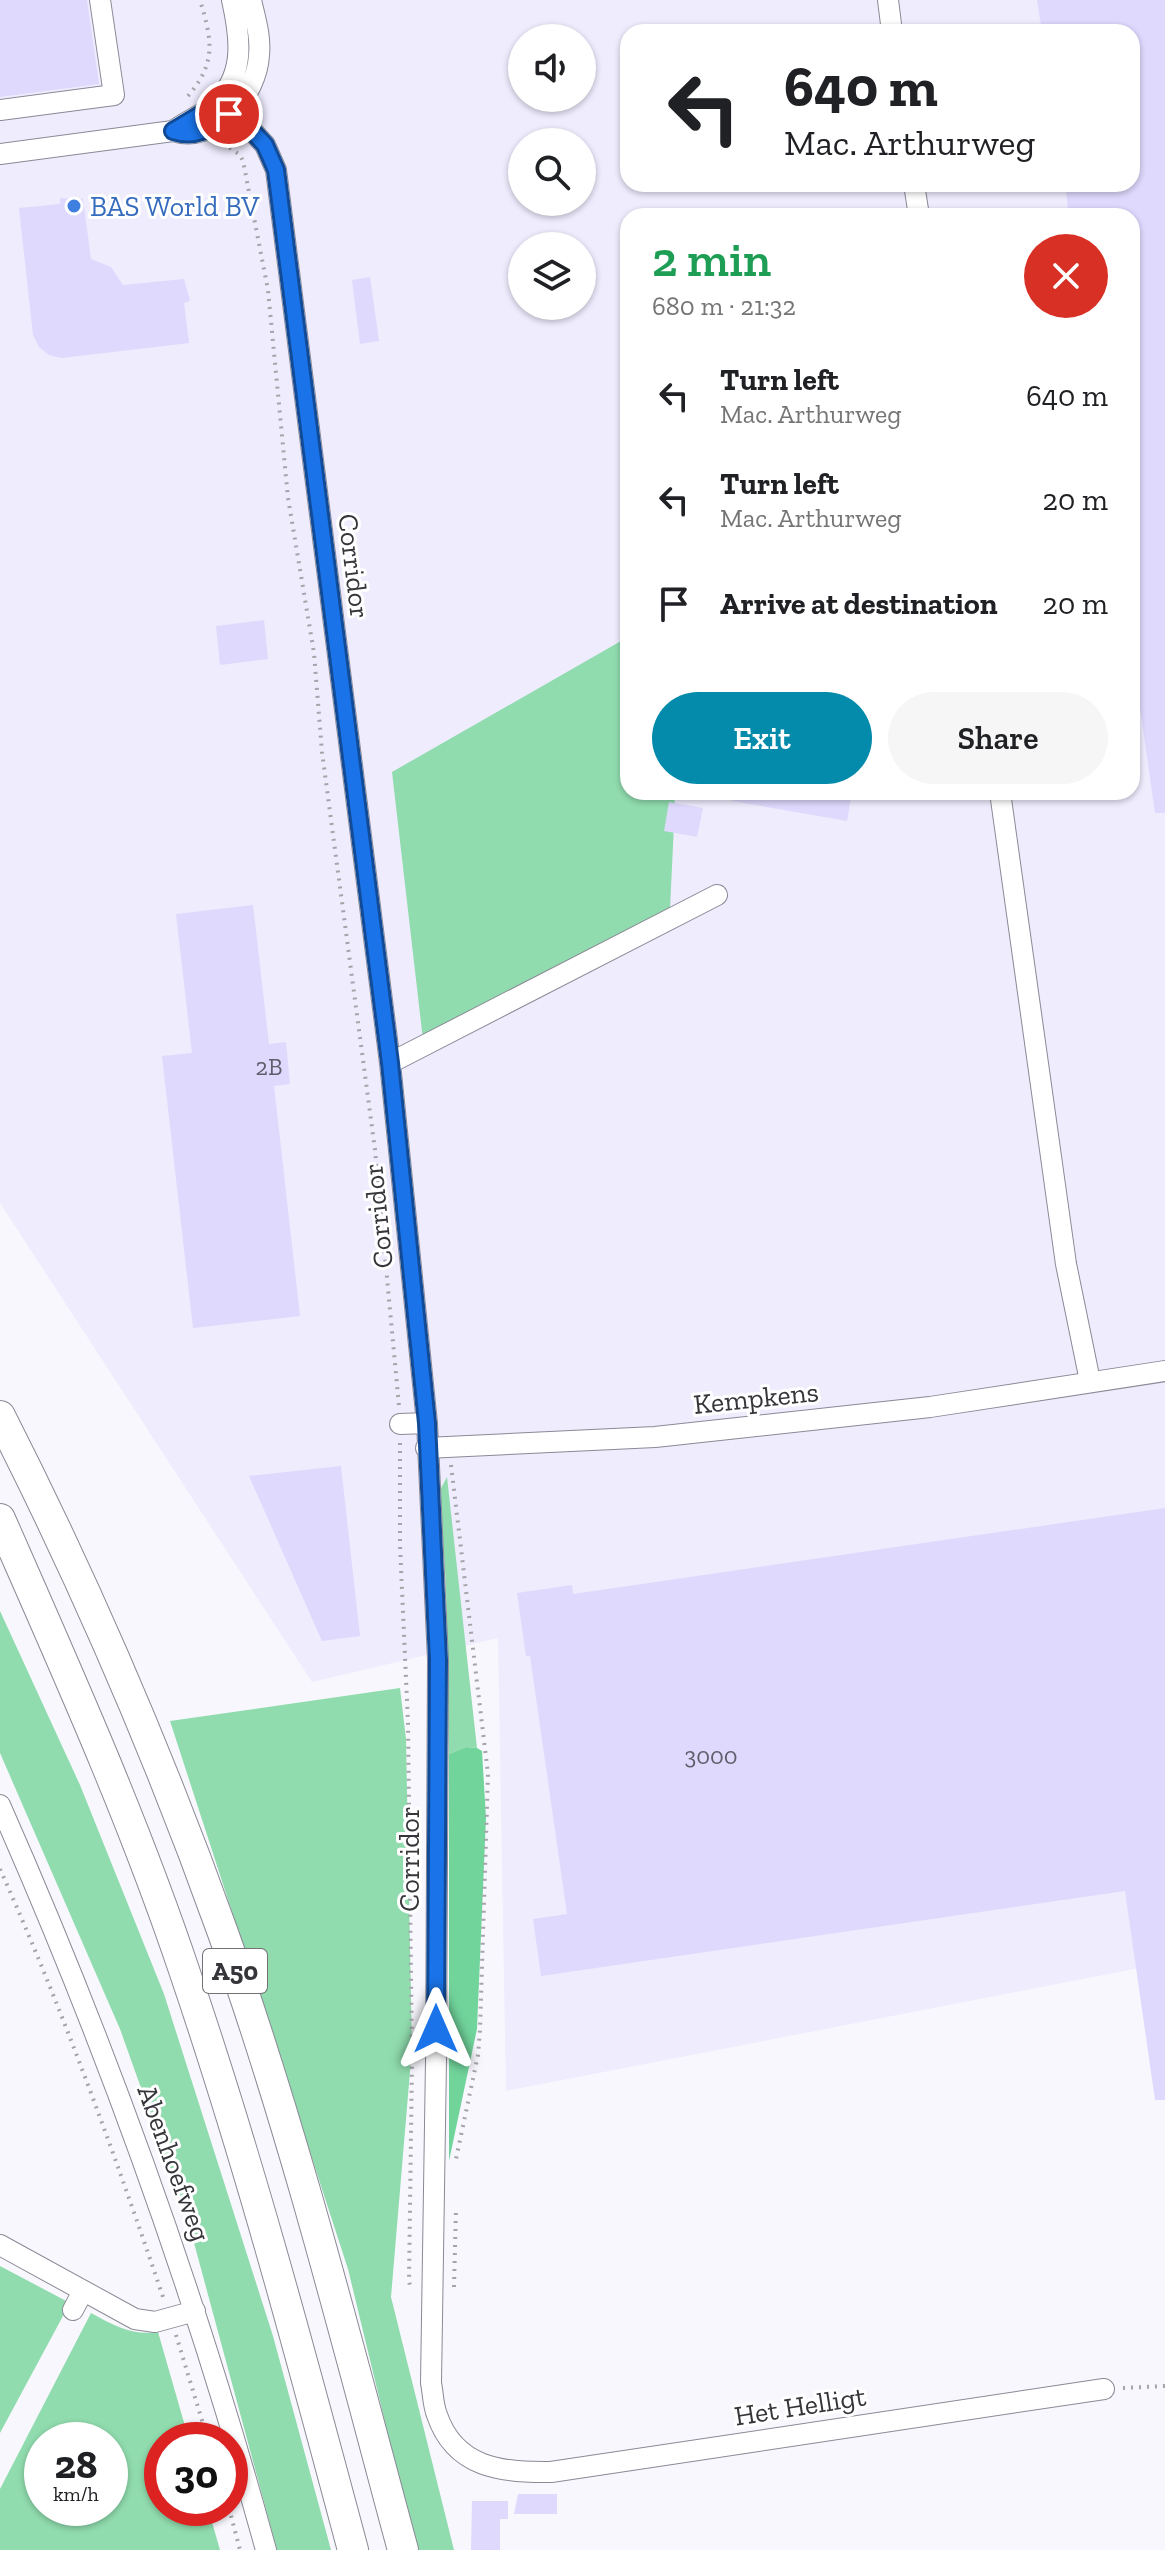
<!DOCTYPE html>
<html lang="en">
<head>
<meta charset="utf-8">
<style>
  :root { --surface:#fff; --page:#f6f6f6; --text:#202124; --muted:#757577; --accent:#048aaa }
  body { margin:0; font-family:"Zilla Slab",serif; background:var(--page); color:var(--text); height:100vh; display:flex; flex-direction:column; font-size:30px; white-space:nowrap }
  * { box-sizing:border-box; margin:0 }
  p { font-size:26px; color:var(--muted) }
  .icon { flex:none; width:44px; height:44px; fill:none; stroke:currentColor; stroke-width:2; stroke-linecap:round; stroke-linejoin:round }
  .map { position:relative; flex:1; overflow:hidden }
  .details { position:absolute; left:620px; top:208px; width:520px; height:592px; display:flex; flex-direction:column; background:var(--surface); border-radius:24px; box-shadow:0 2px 6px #0004 }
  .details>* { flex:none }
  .banner { position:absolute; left:620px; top:24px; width:520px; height:168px; border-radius:24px; box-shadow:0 2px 6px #0004; background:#fff; color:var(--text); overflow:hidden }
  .fabs { position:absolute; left:508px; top:24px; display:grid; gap:16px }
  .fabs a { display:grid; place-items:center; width:88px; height:88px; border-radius:50%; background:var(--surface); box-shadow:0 2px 6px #0004; font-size:40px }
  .speed { position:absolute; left:24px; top:2422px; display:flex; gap:16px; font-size:40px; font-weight:700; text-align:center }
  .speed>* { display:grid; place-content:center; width:104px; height:104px; border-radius:50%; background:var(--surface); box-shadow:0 2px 6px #0004; line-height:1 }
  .speed small { font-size:20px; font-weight:400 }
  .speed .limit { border:12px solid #d22; background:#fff; color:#111 }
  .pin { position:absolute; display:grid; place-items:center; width:68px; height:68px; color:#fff; margin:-34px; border:4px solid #fff; border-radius:50%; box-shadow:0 2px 8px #0007 }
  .me { position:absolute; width:88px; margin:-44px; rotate:0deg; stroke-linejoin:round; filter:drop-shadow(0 0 6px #0008) }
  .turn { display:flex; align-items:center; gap:28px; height:168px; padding:0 32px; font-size:36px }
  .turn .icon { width:104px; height:104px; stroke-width:2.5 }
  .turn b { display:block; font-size:56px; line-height:68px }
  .round { display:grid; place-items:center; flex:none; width:84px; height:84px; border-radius:42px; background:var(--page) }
  .summary { display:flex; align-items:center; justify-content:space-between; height:136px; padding:0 32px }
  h1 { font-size:48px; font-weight:600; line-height:60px; color:#1e9e55 }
  .cta { display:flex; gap:16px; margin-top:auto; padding:16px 32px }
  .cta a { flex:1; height:92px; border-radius:48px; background:var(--accent); color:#fff; font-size:32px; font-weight:600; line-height:92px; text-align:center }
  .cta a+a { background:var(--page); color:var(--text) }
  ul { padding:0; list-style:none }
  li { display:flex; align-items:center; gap:24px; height:104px; padding:0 32px }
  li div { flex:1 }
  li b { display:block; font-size:30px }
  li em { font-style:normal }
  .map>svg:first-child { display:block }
</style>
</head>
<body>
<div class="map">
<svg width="1165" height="2550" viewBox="0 0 1165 2550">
  <rect width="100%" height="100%" fill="#f8f7fd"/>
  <!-- built -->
  <path fill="#eeecfd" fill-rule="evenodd" d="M 0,0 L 1165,0 L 1165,1963 L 506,2091 L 498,1638 L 312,1682 L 0,1203 ZM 628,32 L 1132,32 L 1132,184 L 628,184 ZM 522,38 L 582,38 L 582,98 L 522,98 ZM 522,142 L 582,142 L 582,202 L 522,202 ZM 628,216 L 1132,216 L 1132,792 L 628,792 ZM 522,246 L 582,246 L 582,306 L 522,306 Z"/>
  <!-- green -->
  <path fill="#90dcae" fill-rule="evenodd" d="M 628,637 L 628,792 L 672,792 L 675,803 L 670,909 L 423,1040 L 392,772 Z
    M 447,1477 L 477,1748 L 466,1747 L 449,1754 L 446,1587 L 440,1490 Z
    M 0,1611 L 80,1785 L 164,1994 L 273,2336 L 331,2550 L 277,2550 L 187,2217 L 120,2029 L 0,1753 Z
    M 400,1688 L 406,1739 L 412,2048 L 391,2297 L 454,2550 L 416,2550 L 348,2269 L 170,1721 Z
    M 0,2266 L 70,2303 L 0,2433 Z
    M 91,2313 C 113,2325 132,2336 158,2332 L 189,2440 L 162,2440 L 162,2508 L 208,2508 L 220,2550 L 0,2550 L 0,2489 ZM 110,2440 L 110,2508 L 42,2508 L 42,2440 Z"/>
  <!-- forest -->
  <path fill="#71d49b" d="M 466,1747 L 477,1748 L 482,1751 L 486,1818 L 477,2029 L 449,2161 L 449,1754 Z"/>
  <!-- building -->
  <path fill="#ded9fd" d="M 0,0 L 87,0 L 99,84 L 0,97 Z
    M 1037,0 L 1165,0 L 1165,813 L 1155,813 L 1132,652 L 1132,216 L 1069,216 L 1065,184 L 1132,184 L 1132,32 L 1042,32 Z
    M 60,198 L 83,199 L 91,259 L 111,267 L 123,285 L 184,279 L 190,301 L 184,303 L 189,343 L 62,358 L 49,355 L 39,347 L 33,335 L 19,208 L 60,204 Z
    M 370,277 L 379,341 L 360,344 L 352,280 Z
    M 264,620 L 268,659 L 220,665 L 216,626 Z
    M 733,792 L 852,792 L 847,821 L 732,801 Z
    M 669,802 L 703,808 L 697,837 L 664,831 Z
    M 253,905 L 269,1044 L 286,1042 L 290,1084 L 274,1086 L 300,1316 L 193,1328 L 162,1056 L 192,1053 L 176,914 Z
    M 341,1466 L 360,1636 L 322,1641 L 249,1476 Z
    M 1165,1508 L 1165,2100 L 1155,2100 L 1125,1891 L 541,1976 L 533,1919 L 567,1914 L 530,1656 L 526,1656 L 517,1593 L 572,1585 L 573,1594 Z
    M 518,2494 L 557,2494 L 557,2514 L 514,2514 Z
    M 472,2501 L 508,2501 L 508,2519 L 500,2519 L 500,2550 L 471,2550 Z"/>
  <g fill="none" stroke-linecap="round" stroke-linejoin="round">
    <defs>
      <path id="minor" d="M 888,0 L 892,32
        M 221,97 L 265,145 L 276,170 L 390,1063 L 427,1423 L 438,1660 L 436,2060 L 431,2383 C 433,2393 433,2405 437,2415 C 455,2468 502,2473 551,2472 L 1104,2389
        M 0,110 L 114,95 L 100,0
        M 173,131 C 185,122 198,117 210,108 C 246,79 241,40 232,0
        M 0,154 L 173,131 C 216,145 257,95 259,55 C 261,36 255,18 251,0
        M 914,184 L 919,216
        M 1000,792 L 1066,1264 L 1090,1381
        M 390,1063 L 717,895
        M 400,1424 L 427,1423
        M 426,1448 L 655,1437 L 930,1407 L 1165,1371
        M 0,1805 C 107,2047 196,2295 266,2550
        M 0,2245 L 135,2319 L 155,2322 L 195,2311
        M 73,2310 L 83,2291"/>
      <path id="highway" d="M 0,1416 C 85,1583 160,1757 223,1933 C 295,2135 347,2343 403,2550
        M 0,1519 C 66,1669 133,1818 185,1973 C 250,2164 301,2356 353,2550"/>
    </defs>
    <!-- minor casing -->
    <use href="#minor" stroke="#8a8996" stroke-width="22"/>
    <!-- highway casing -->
    <use href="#highway" stroke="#8a8996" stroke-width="32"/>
    <!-- path -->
    <path stroke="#a5a4aa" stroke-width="4" stroke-dasharray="2 6" stroke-linecap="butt" d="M 188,96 C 217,62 212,40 200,0
      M 223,143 L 240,155 L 243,161 L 268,290 L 288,498 L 314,653 L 322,752 L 375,1150 L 399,1406
      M 400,1443 L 400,1545 L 408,1723 L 412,2060 L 409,2281 L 411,2290
      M 451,1465 L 488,1774 L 480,2030 L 478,2055 L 456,2159
      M 0,1869 C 63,2010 115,2155 164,2300
      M 454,2287 L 456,2208
      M 176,2335 L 208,2440
      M 1123,2388 L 1165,2386
      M 229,2508 L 240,2550"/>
    <!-- minor -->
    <use href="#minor" stroke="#fff" stroke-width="20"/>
    <!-- highway -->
    <use href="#highway" stroke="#fff" stroke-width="30"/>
  </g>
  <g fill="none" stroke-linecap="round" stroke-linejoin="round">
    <defs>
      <path id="route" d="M 229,114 C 212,129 195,138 173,131 L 203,113 L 221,97 L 265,145 L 276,170 L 390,1063 L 427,1423 L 438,1660 L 436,2029"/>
    </defs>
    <!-- route casing -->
    <use href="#route" stroke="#114b97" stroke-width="20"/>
    <!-- route -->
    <use href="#route" stroke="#1a73e8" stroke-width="14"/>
  </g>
  <!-- markers -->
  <circle fill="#3f7fe0" stroke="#fff" stroke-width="3" cx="74" cy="206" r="8"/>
  <g text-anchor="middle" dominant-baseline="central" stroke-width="6" stroke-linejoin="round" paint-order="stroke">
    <!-- number labels -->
    <g font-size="24" fill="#5f5e6b">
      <text x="269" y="1066">2B</text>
      <text x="711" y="1755">3000</text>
    </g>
    <!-- shield labels -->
    <rect fill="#fff" stroke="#727275" stroke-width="2" x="203" y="1949" width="64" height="44" rx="6"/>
    <g font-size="26" font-weight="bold" fill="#35353a">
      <text x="235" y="1971">A50</text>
    </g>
    <!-- shop labels -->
    <g font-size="28" fill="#366cbe" stroke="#fff" text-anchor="start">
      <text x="90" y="206">BAS World BV</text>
    </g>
    <!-- street labels -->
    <g font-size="28" fill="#35353a" stroke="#fff">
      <text transform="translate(354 566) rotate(83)">Corridor</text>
      <text transform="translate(378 1216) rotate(-96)">Corridor</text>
      <text transform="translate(756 1398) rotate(-6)">Kempkens</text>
      <text transform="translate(409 1859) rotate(-90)">Corridor</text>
      <text transform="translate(174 2163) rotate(70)">Abenhoefweg</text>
      <text transform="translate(800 2406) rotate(-9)">Het Helligt</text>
    </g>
  </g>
</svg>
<div class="fabs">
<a><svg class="icon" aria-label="sound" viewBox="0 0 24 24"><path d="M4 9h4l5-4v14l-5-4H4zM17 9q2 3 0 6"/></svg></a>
<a><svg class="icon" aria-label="search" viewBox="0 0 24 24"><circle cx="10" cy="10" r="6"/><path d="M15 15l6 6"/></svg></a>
<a><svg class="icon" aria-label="layers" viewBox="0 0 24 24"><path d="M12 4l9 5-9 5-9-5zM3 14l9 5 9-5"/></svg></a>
</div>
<div class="speed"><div>28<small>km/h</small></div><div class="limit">30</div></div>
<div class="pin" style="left:229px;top:114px;background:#d93025"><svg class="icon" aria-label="arrive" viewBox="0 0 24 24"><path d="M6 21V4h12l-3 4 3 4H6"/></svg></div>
<svg class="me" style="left:436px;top:2029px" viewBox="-20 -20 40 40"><path d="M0-17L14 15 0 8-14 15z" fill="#1a73e8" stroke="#fff" stroke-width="4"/></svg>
<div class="banner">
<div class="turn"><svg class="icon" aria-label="left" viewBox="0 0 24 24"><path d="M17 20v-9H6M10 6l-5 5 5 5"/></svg><div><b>640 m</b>Mac. Arthurweg</div></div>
</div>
<section class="details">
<div class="summary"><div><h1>2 min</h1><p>680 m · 21:32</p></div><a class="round" style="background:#d93025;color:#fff"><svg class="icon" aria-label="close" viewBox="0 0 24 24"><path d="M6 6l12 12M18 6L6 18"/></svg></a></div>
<ul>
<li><svg class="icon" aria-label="left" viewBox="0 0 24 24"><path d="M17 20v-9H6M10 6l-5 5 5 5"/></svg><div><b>Turn left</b><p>Mac. Arthurweg</p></div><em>640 m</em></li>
<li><svg class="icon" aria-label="left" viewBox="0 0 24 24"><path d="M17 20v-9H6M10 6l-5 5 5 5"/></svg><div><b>Turn left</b><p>Mac. Arthurweg</p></div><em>20 m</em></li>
<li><svg class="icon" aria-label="arrive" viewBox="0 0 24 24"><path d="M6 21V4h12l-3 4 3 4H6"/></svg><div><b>Arrive at destination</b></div><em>20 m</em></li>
</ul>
<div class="cta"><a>Exit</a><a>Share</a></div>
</section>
</div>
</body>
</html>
